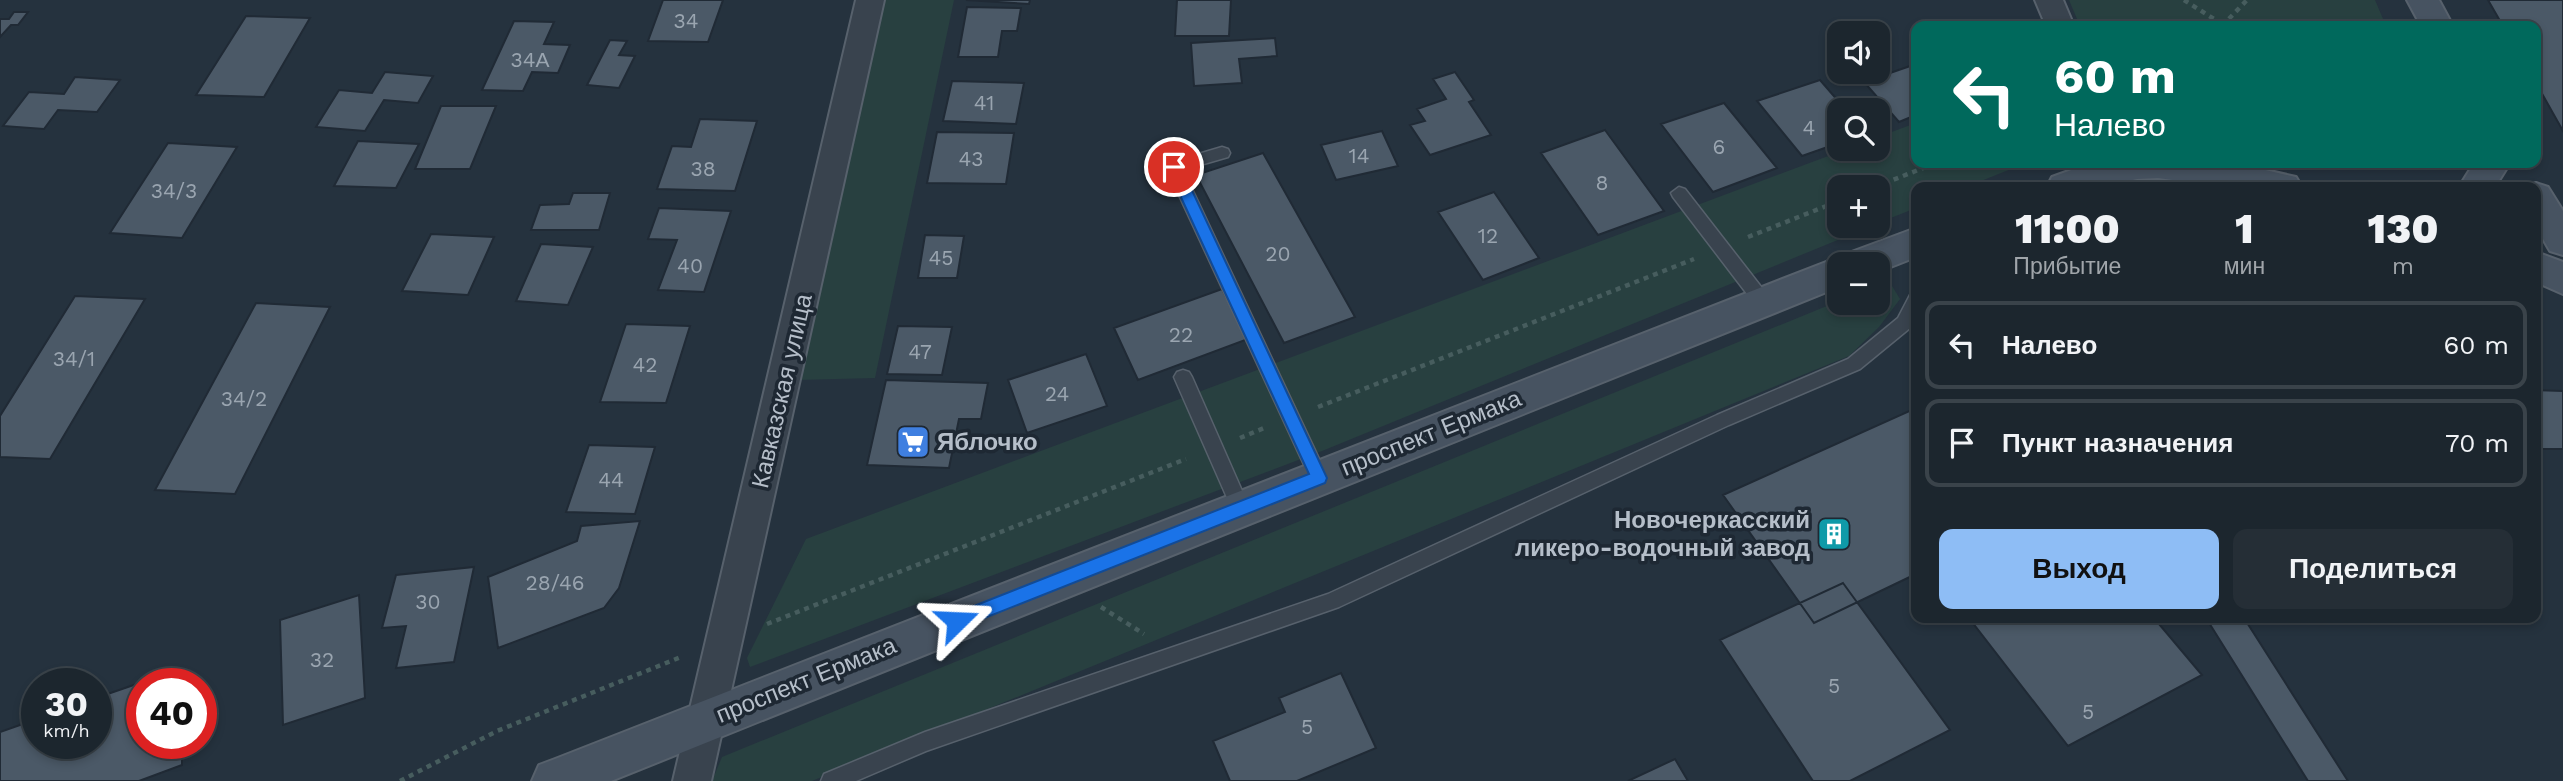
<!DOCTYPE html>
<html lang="ru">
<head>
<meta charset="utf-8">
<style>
  :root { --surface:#1c262e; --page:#252e36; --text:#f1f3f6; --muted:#a0a5aa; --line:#3a434a; --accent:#8ebdf5 }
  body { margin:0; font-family:"Work Sans",sans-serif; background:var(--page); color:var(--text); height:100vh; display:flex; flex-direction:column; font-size:26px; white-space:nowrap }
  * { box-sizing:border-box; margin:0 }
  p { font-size:23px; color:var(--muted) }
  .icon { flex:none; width:38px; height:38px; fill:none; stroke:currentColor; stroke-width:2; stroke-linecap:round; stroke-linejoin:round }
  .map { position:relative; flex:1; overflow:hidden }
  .sheet { position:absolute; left:1911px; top:182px; width:630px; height:441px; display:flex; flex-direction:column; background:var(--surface); border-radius:14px; box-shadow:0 4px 10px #0003,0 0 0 2px var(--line) }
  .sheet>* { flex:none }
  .hud { position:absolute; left:1911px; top:21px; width:630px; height:147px; border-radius:14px; box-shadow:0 4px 10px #0003,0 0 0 2px var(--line); background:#00695c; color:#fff; overflow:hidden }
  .tools { position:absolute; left:1827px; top:21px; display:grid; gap:14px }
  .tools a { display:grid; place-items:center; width:63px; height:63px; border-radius:14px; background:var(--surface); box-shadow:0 4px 10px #0003,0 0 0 2px var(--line); font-size:35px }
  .speed { position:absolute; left:21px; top:668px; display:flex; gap:14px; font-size:35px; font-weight:700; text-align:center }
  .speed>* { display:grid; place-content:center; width:91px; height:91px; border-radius:50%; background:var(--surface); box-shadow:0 4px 10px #0003,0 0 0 2px var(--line); line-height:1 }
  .speed small { font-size:18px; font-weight:400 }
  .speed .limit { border:10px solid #d22; background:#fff; color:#111 }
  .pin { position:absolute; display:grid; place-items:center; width:60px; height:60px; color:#fff; margin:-30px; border:4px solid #fff; border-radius:50%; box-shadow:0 2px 7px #0007 }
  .me { position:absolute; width:77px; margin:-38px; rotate:69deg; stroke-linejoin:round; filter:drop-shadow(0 0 5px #0008) }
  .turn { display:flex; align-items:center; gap:24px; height:147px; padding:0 28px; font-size:32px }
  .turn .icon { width:91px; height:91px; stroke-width:2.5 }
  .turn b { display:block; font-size:49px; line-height:60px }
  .eta { display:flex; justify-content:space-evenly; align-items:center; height:119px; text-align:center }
  .eta b { font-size:42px; font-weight:800; line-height:49px }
  .button { display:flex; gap:14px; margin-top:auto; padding:14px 28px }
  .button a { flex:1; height:80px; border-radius:14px; background:var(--accent); color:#111; font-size:28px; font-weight:800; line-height:80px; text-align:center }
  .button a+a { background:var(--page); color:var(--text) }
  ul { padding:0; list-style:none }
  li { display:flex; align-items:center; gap:21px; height:88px; margin:0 14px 10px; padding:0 14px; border:4px solid var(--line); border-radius:14px }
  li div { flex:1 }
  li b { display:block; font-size:26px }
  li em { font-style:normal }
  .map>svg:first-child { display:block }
</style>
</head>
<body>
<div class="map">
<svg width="2563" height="781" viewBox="0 0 2563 781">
  <rect width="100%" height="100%" fill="#25323e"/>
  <!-- green -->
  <path fill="#284040" d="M 883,0 L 954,0 L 875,378 L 796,380 Z
    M 2069,0 L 2375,0 L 2386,26 L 2080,26 Z
    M 1916,123 L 1916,163 L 2026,163 L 1966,187 L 1916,187 L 1916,208 L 1878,223 L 1878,187 L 1839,187 L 1839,226 L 1872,226 L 1322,451 L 750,667 L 747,658 L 806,539 L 1847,149 L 1878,149 L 1878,137 Z
    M 1889,281 L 1900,299 L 1879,327 L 1849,356 L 812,781 L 712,781 L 722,757 L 1839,301 L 1878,303 L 1878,285 Z"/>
  <!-- building -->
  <path fill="#4b5967" stroke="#202a35" stroke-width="2" d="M 663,0 L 723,0 L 708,42 L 648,41 Z
    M 966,0 L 1030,0 L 1029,4 Z
    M 1177,0 L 1231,0 L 1229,36 L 1175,36 Z
    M 2488,0 L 2563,0 L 2563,131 L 2536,83 L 2536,26 L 2503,26 Z
    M 967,7 L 1021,8 L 1017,31 L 1002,31 L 998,57 L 958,57 Z
    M 14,12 L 28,12 L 18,25 L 11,25 L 0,37 L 0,19 L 9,19 Z
    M 246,16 L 310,18 L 264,97 L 196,95 Z
    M 514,21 L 554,22 L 544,44 L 570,45 L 558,73 L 532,72 L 523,91 L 482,90 Z
    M 1275,38 L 1277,56 L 1239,59 L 1242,83 L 1194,86 L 1191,43 Z
    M 610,40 L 627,41 L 619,55 L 635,56 L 619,88 L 587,85 Z
    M 1916,64 L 1916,115 L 1899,122 L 1864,82 Z
    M 385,72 L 433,76 L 418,103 L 384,100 L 365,131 L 316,127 L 339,90 L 372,93 Z
    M 1455,72 L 1474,100 L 1469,102 L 1491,135 L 1430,155 L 1410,125 L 1425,121 L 1417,109 L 1446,99 L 1433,79 Z
    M 75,77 L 120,80 L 97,112 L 58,110 L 44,129 L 3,126 L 29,92 L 64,94 Z
    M 1820,80 L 1846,110 L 1839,110 L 1839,143 L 1802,156 L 1757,101 Z
    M 952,81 L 1024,83 L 1016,124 L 943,121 Z
    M 1724,103 L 1777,168 L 1713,192 L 1661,124 Z
    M 441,106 L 496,106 L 470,169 L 415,169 Z
    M 700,119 L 757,121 L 735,191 L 657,189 L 672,146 L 691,147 Z
    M 1605,130 L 1664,211 L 1598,235 L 1541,153 Z
    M 1382,131 L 1398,166 L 1336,180 L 1321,145 Z
    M 937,132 L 1014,133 L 1006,184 L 927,183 Z
    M 358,141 L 419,144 L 396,188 L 334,186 Z
    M 168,143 L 237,147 L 182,238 L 110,233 Z
    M 1263,153 L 1355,317 L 1284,343 L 1196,175 Z
    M 1494,192 L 1539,258 L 1483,280 L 1438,212 Z
    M 573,193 L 610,193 L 599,230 L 531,230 L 540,205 L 569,204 Z
    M 659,208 L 731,211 L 704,292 L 658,290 L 677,240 L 648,239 Z
    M 431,234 L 494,237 L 468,295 L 402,291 Z
    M 925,235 L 964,236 L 957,278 L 918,278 Z
    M 541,244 L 593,247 L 568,305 L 516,301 Z
    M 1222,289 L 1248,339 L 1138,380 L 1114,328 Z
    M 75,296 L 145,299 L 50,459 L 0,457 L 0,416 Z
    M 256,303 L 330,307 L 235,494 L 155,490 Z
    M 626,324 L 690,326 L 666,403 L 600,402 Z
    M 898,326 L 952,327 L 942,375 L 887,374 Z
    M 1086,354 L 1107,406 L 1027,433 L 1008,380 Z
    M 886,380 L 988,383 L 981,419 L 959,419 L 949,468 L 867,465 Z
    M 2536,390 L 2563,391 L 2563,449 L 2536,449 Z
    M 1916,408 L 1916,574 L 1814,623 L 1723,495 Z
    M 589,445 L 655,447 L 635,514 L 566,512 Z
    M 640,521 L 619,588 L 604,608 L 498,648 L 488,577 L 577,541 L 581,526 Z
    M 474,567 L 454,662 L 396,668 L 406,626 L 382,628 L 396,575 Z
    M 1843,583 L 1950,730 L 1850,781 L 1813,781 L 1720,640 Z
    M 359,595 L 365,698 L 283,725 L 280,620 Z
    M 1969,618 L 2154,618 L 2202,675 L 2068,746 Z
    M 2206,618 L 2244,618 L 2348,781 L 2308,781 Z
    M 180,669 L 180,684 L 142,684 L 142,744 L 182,744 L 182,765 L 139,781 L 0,781 L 0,732 L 37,719 L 37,744 L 96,744 L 96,698 Z
    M 1341,673 L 1376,748 L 1297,781 L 1230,781 L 1213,741 L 1285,712 L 1279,698 Z
    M 1675,759 L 1688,781 L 1628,781 Z"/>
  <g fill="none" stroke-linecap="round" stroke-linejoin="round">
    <defs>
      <path id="lane" d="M 1222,147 L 1228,149 L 1230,153 L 1228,157 L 1183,170 L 1328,478 L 1325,484 L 1319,486 L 1313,484 L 1166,167 L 1168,163 Z
        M 1679,187 L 1685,189 L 1769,297 L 1771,302 L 1769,307 L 1757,307 L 1673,197 L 1671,193 Z
        M 1916,293 L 1916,316 L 1910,328 L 1860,369 L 1729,425 L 1339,607 L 926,751 L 856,781 L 821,781 L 824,774 L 925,732 L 1328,594 L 1717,415 L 1848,359 L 1898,318 L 1910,295 Z
        M 1183,370 L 1189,372 L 1192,377 L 1250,509 L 1248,515 L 1241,517 L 1234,515 L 1232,509 L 1174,377 L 1177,372 Z"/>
      <path id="street" d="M 856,0 L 884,0 L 711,781 L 673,781 Z
        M 2035,0 L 2063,0 L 2074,26 L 2046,26 Z"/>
      <path id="secondary" d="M 2407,0 L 2439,0 L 2453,26 L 2421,26 Z
        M 2091,163 L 2235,163 L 2296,177 L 2302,187 L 2224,187 L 2158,178 L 2137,179 L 2100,187 L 2047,187 L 2052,177 Z
        M 2474,163 L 2510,163 L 2495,187 L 2459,187 Z
        M 2536,183 L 2548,187 L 2563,211 L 2563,255 L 2550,251 L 2536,227 L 2536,187 L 2524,187 Z
        M 1916,228 L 1916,257 L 1878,272 L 1878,264 L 1839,264 L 1839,287 L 611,781 L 532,781 L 539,765 L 555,759 L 1826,262 L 1839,257 L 1843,259 L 1846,254 Z
        M 2536,252 L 2563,262 L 2563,294 L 2536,282 Z"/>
    </defs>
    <!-- lane casing -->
    <use href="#lane" stroke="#57616c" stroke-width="3"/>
    <!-- street casing -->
    <use href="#street" stroke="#57616c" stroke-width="4"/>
    <!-- secondary casing -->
    <use href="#secondary" stroke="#57616c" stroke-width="4"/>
    <!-- path -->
    <path stroke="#475d5e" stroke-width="4.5" stroke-dasharray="5 5" stroke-linecap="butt" d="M 2184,0 L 2225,26
      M 2222,26 L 2247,0
      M 1875,187 L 1936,163
      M 1748,237 L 1839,201
      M 1318,407 L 1694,259
      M 1240,438 L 1264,428
      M 1101,607 L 1144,634
      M 767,624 L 1186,459
      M 400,781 L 497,731 L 681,657"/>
    <!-- lane -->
    <use href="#lane" fill="#39434e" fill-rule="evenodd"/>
    <!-- street -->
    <use href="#street" fill="#39434e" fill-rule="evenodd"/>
    <!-- secondary -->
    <use href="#secondary" fill="#475361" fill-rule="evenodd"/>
  </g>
  <!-- route -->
  <path fill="#1a73e8" stroke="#114b97" stroke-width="2" d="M 1174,161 L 1181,167 L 1327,478 L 1325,483 L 957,629 L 951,627 L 948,621 L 951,615 L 1309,474 L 1167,167 Z"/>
  <!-- icons -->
  <defs>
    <symbol id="supermarket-square" viewBox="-11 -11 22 22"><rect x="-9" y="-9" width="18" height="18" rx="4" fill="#3f7fe0" stroke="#1e2833"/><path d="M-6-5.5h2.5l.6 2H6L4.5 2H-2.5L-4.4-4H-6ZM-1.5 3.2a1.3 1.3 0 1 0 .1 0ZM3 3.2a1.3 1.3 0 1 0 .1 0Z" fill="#fff"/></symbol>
    <symbol id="building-square" viewBox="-11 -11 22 22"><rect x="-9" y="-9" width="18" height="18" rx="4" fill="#0f9aa8" stroke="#1e2833"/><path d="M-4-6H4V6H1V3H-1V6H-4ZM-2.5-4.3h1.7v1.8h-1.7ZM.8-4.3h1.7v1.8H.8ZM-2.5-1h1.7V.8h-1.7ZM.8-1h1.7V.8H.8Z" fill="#fff"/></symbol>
  </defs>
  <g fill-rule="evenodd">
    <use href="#supermarket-square" x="894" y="423" width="38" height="38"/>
    <use href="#building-square" x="1815" y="515" width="38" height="38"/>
  </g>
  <g text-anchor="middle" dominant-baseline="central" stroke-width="7" stroke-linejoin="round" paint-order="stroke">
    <!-- number labels -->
    <g font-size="21" fill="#9aa5b0">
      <text x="686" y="20">34</text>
      <text x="530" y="59">34А</text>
      <text x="984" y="102">41</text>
      <text x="1809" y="127">4</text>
      <text x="1719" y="146">6</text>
      <text x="1359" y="155">14</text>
      <text x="971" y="158">43</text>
      <text x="703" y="168">38</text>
      <text x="1602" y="182">8</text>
      <text x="174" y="190">34/3</text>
      <text x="1488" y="235">12</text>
      <text x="1278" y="253">20</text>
      <text x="941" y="257">45</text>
      <text x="690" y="265">40</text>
      <text x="1181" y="334">22</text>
      <text x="920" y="351">47</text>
      <text x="74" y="358">34/1</text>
      <text x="645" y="364">42</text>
      <text x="1057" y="393">24</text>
      <text x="244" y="398">34/2</text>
      <text x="611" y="479">44</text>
      <text x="555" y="582">28/46</text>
      <text x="428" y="601">30</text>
      <text x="322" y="659">32</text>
      <text x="1834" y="685">5</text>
      <text x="2088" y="711">5</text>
      <text x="1307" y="726">5</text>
    </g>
    <!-- street labels -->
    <g font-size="24" fill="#b5bec9" stroke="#1e2833">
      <text transform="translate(782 391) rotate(-77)">Кавказская улица</text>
      <text transform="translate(1431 433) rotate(-22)">проспект Ермака</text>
      <text transform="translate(806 680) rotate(-22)">проспект Ермака</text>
    </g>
    <!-- poi labels -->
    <g font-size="24" font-weight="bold" fill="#b5bec9" stroke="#1e2833" text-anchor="start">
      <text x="937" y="442">Яблочко</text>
      <text x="1810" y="520" text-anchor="end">Новочеркасский<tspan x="1810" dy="28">ликеро-водочный завод</tspan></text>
    </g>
  </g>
</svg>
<div class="tools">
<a><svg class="icon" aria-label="sound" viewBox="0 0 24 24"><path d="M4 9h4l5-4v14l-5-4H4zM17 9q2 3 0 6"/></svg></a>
<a><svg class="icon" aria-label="search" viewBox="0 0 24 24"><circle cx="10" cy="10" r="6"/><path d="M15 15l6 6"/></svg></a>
<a>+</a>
<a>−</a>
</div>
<div class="speed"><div>30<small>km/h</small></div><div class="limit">40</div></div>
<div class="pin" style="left:1174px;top:167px;background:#d93025"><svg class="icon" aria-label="arrive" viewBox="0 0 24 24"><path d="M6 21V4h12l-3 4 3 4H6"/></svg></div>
<svg class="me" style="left:957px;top:621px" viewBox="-20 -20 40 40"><path d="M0-17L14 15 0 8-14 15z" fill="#1a73e8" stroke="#fff" stroke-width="4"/></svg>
<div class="hud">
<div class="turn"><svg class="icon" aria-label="left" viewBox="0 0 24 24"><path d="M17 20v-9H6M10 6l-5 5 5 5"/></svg><div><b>60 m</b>Налево</div></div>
</div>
<section class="sheet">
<div class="eta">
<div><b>11:00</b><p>Прибытие</p></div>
<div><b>1</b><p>мин</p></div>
<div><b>130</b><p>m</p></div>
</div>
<ul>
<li><svg class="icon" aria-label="left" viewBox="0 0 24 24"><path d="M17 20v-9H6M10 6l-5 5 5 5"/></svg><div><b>Налево</b></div><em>60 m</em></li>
<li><svg class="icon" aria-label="arrive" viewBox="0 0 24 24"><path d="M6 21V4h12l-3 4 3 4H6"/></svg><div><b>Пункт назначения</b></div><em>70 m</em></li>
</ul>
<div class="button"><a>Выход</a><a>Поделиться</a></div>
</section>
</div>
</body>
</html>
